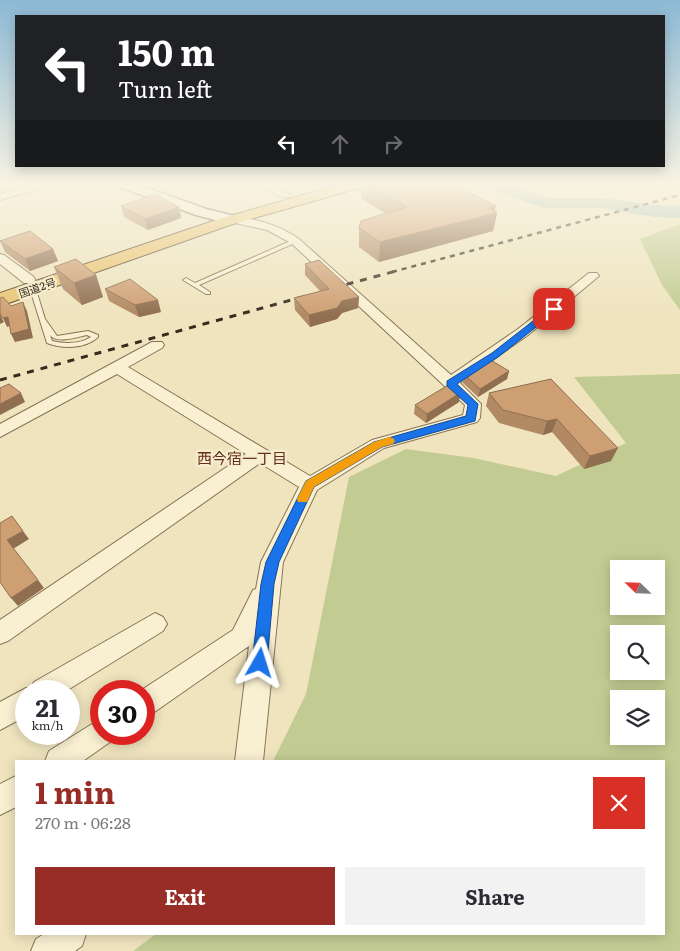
<!DOCTYPE html>
<html lang="en">
<head>
<meta charset="utf-8">
<style>
  :root { --surface:#fff; --page:#f2f2f3; --text:#2b2b33; --muted:#7c7c81; --accent:#972d26 }
  body { margin:0; font-family:Literata,"Noto Sans JP",serif; background:var(--page); color:var(--text); height:100vh; display:flex; flex-direction:column; font-size:19px; white-space:nowrap }
  * { box-sizing:border-box; margin:0 }
  p { font-size:16px; color:var(--muted) }
  .icon { flex:none; width:28px; height:28px; fill:none; stroke:currentColor; stroke-width:2; stroke-linecap:round; stroke-linejoin:round }
  .map { position:relative; flex:1; overflow:hidden }
  .sheet { position:absolute; left:15px; top:760px; width:650px; height:175px; display:flex; flex-direction:column; background:var(--surface); border-radius:0px; box-shadow:0 2px 12px #0003 }
  .sheet>* { flex:none }
  .top-card { position:absolute; left:15px; top:15px; width:650px; height:152px; border-radius:0px; box-shadow:0 2px 12px #0003; background:#202124; color:#fff; overflow:hidden }
  .needle { width:32px; rotate:293deg }
  .fabs { position:absolute; left:610px; top:560px; display:grid; gap:10px }
  .fabs a { display:grid; place-items:center; width:55px; height:55px; border-radius:0px; background:var(--surface); box-shadow:0 2px 12px #0003; font-size:25px }
  .speed { position:absolute; left:15px; top:680px; display:flex; gap:10px; font-size:25px; font-weight:700; text-align:center }
  .speed>* { display:grid; place-content:center; width:65px; height:65px; border-radius:50%; background:var(--surface); box-shadow:0 2px 12px #0003; line-height:1 }
  .speed small { font-size:12px; font-weight:400 }
  .speed .limit { border:8px solid #d22; background:#fff; color:#111 }
  .pin { position:absolute; display:grid; place-items:center; width:42px; height:42px; color:#fff; margin:-21px; border-radius:10px; box-shadow:0 2px 8px #0006 }
  .me { position:absolute; width:55px; margin:-28px; rotate:6deg; stroke-linejoin:round; filter:drop-shadow(0 0 4px #0008) }
  .turn { display:flex; align-items:center; gap:18px; height:105px; padding:0 20px; font-size:22px }
  .turn .icon { width:65px; height:65px; stroke-width:2.5 }
  .turn b { display:block; font-size:35px; line-height:42px }
  .lanes { display:flex; align-items:center; height:48px; padding:0 20px; background:#0003; justify-content:center; gap:25px; direction:ltr }
  .lanes .off { opacity:.35 }
  .round { display:grid; place-items:center; flex:none; width:52px; height:52px; border-radius:0px; background:var(--page) }
  .head { display:flex; align-items:center; justify-content:space-between; height:85px; padding:0 20px }
  h1 { font-size:30px; font-weight:700; line-height:38px; color:var(--accent) }
  .cta { display:flex; gap:10px; margin-top:auto; padding:10px 20px }
  .cta a { flex:1; height:58px; border-radius:0px; background:var(--accent); color:#fff; font-size:20px; font-weight:700; line-height:58px; text-align:center }
  .cta a+a { background:var(--page); color:var(--text) }
  .map>svg:first-child { display:block }
</style>
</head>
<body>
<div class="map">
<svg width="680" height="951" viewBox="0 0 680 951">
  <rect width="100%" height="100%" fill="#efe4be"/>
  <!-- green -->
  <path fill="#c2cc92" fill-rule="evenodd" d="M 680,224 L 680,310 L 662,285 L 640,239 Z
    M 680,374 L 680,951 L 133,951 L 156,934 L 664,934 L 664,761 L 273,761 L 306,694 L 349,477 L 406,449 L 473,458 L 556,476 L 626,443 L 574,377 ZM 619,569 L 656,569 L 656,606 L 619,606 ZM 619,634 L 656,634 L 656,671 L 619,671 ZM 619,699 L 656,699 L 656,736 L 619,736 Z"/>
  <g fill="none" stroke-linecap="round" stroke-linejoin="round">
    <!-- river -->
    <path fill="#a2c0b9" fill-rule="evenodd" d="M 481,183 L 504,183 L 546,198 L 603,198 L 655,205 L 680,206 L 680,218 L 655,217 L 603,208 L 544,208 L 483,187 Z"/>
    <defs>
      <path id="service" d="M 295,239 L 298,241 L 297,242 L 199,285 L 210,292 L 210,294 L 206,294 L 183,280 L 186,278 L 195,283 Z
        M 31,281 L 34,283 L 45,319 L 57,336 L 88,331 L 98,335 L 98,337 C 85,349 63,349 47,343 L 28,283 ZM 50,335 C 57,344 77,337 87,335 L 91,337 C 80,344 65,344 52,341 Z"/>
      <path id="minor" d="M 40,183 L 54,183 L 52,185 L 0,200 L 0,194 Z
        M 253,183 L 265,183 L 291,195 L 290,197 L 282,197 Z
        M 230,216 C 256,219 277,224 299,239 L 451,375 L 518,329 L 589,273 L 597,273 L 599,276 L 528,335 L 460,383 L 481,404 L 480,418 L 477,422 L 384,448 L 317,490 L 283,562 L 263,761 L 235,761 L 249,646 L 153,713 L 144,717 L 144,691 L 140,691 L 233,630 L 253,590 L 256,589 L 261,562 L 299,487 L 260,463 L 8,641 L 0,644 L 0,620 L 246,454 L 117,374 L 0,437 L 0,424 L 152,342 L 162,342 L 164,345 L 162,348 L 128,367 L 310,476 L 372,440 L 463,415 L 465,405 L 291,243 L 267,230 L 226,221 L 225,219 Z
        M 0,254 L 4,255 L 34,277 L 35,280 L 34,283 L 24,283 L 0,264 Z
        M 155,613 L 163,617 L 167,624 L 163,631 L 66,691 L 26,691 L 26,716 L 0,730 L 0,702 L 26,688 L 31,690 L 34,682 Z
        M 101,720 L 101,734 L 114,734 L 110,742 L 83,761 L 45,761 L 49,751 L 92,724 Z
        M 16,776 L 16,807 L 0,815 L 0,784 Z
        M 44,934 L 86,934 L 82,946 L 75,951 L 31,951 L 36,939 Z"/>
      <path id="secondary" d="M 115,183 L 134,183 L 206,209 L 235,216 L 238,219 L 235,222 L 230,224 L 196,215 L 117,186 Z"/>
      <path id="trunk" d="M 345,183 L 368,183 L 366,186 L 230,225 L 0,306 L 0,293 L 219,219 Z"/>
    </defs>
    <!-- service casing -->
    <use href="#service" stroke="#877457" stroke-width="2"/>
    <!-- minor casing -->
    <use href="#minor" stroke="#877457" stroke-width="2"/>
    <!-- secondary casing -->
    <use href="#secondary" stroke="#69553a" stroke-width="3"/>
    <!-- trunk casing -->
    <use href="#trunk" stroke="#55422b" stroke-width="2"/>
    <!-- service -->
    <use href="#service" fill="#f9f0d2" fill-rule="evenodd"/>
    <!-- minor -->
    <use href="#minor" fill="#f9f0d2" fill-rule="evenodd"/>
    <!-- secondary -->
    <use href="#secondary" fill="#f9f0d2" fill-rule="evenodd"/>
    <!-- trunk -->
    <use href="#trunk" fill="#eac470" fill-rule="evenodd"/>
    <!-- rail-far1 -->
    <path stroke="#362b1c" stroke-width="2.5" stroke-dasharray="5 5" stroke-linecap="butt" d="M 392,272 L 680,195"/>
    <!-- rail -->
    <path stroke="#362b1c" stroke-width="3" stroke-dasharray="7 7" stroke-linecap="butt" d="M 333,288 L 396,271
      M 0,380 L 306,296"/>
  </g>
  <!-- wall -->
  <path fill="#b18963" d="M 362,183 L 441,183 L 497,213 L 493,231 L 379,262 L 359,247 L 359,228 L 386,214 L 361,198 Z
    M 579,183 L 592,183 L 588,185 Z
    M 121,206 L 179,207 L 181,218 L 148,230 L 124,217 Z
    M 0,241 L 53,249 L 58,261 L 30,271 L 5,252 Z
    M 305,264 L 359,297 L 358,308 L 342,313 L 337,319 L 310,327 L 295,310 L 294,298 L 320,291 L 305,275 Z
    M 54,267 L 96,275 L 103,297 L 82,305 L 63,289 Z
    M 105,289 L 161,312 L 139,317 L 109,301 Z
    M 509,371 L 507,379 L 478,397 L 463,383 L 465,375 Z
    M 551,379 L 611,461 L 584,469 L 552,432 L 543,435 L 499,423 L 486,406 L 489,393 Z
    M 460,393 L 459,402 L 426,423 L 414,414 L 415,405 Z"/>
  <!-- shaded-wall -->
  <path fill="#906f50" d="M 496,206 L 494,213 L 497,213 L 493,231 L 379,262 L 380,242 Z
    M 179,207 L 181,218 L 148,230 L 145,219 Z
    M 53,249 L 58,261 L 30,271 L 25,259 Z
    M 96,275 L 103,297 L 82,305 L 74,283 Z
    M 359,297 L 358,308 L 342,313 L 337,319 L 310,327 L 309,315 L 342,301 Z
    M 158,300 L 161,312 L 139,317 L 135,305 Z
    M 23,302 L 27,311 L 33,338 L 15,342 L 11,334 Z
    M 0,314 L 4,322 L 0,324 Z
    M 8,317 L 12,325 L 7,327 L 3,318 Z
    M 509,371 L 507,379 L 478,397 L 480,389 Z
    M 21,393 L 25,402 L 0,415 L 0,404 Z
    M 460,393 L 459,402 L 426,423 L 427,414 Z
    M 557,419 L 552,432 L 543,435 L 547,421 Z
    M 618,448 L 611,461 L 584,469 L 590,456 Z
    M 23,531 L 29,539 L 13,549 L 7,540 Z
    M 38,580 L 44,588 L 18,606 L 11,598 Z"/>
  <!-- building -->
  <path fill="#ce9f73" stroke="#906f50" d="M 365,183 L 441,183 L 456,190 L 462,189 L 496,206 L 489,208 L 497,213 L 380,242 L 359,228 L 361,221 L 407,207 Z
    M 155,194 L 179,207 L 145,219 L 121,206 Z
    M 30,231 L 53,249 L 25,259 L 0,241 Z
    M 76,259 L 96,275 L 74,283 L 54,267 Z
    M 319,260 L 359,297 L 342,301 L 337,308 L 309,315 L 294,298 L 329,289 L 305,264 Z
    M 130,279 L 158,300 L 135,305 L 105,289 Z
    M 3,297 L 11,306 L 23,302 L 29,329 L 11,334 L 8,317 L 3,318 L 0,314 L 0,298 Z
    M 489,359 L 509,371 L 480,389 L 465,375 Z
    M 551,379 L 618,448 L 590,456 L 557,419 L 547,421 L 503,410 L 489,393 Z
    M 9,384 L 21,393 L 0,404 L 0,388 Z
    M 450,384 L 460,393 L 427,414 L 415,405 Z
    M 12,516 L 23,531 L 7,540 L 38,580 L 11,598 L 0,582 L 0,523 Z"/>
  <!-- sky -->
  <linearGradient id="sky" x2="0" y2="1"><stop stop-color="#8cb9d5"/><stop offset="0.58" stop-color="#f8f3e2"/><stop offset="1" stop-color="#f8f3e2" stop-opacity="0"/></linearGradient>
  <rect width="680" height="316" fill="url(#sky)"/>
  <!-- route -->
  <path fill="#1a73e8" stroke="#114b97" d="M 551,307 L 559,309 L 498,357 L 457,384 L 478,404 L 475,421 L 382,447 L 314,487 L 279,562 L 274,584 L 267,663 L 265,668 L 260,670 L 254,668 L 252,663 L 261,584 L 266,562 L 306,481 L 374,442 L 466,416 L 468,405 L 447,386 L 447,381 L 492,353 Z"/>
  <!-- slow -->
  <path fill="#f59e0b" d="M 389,437 L 393,438 L 395,441 L 393,444 L 382,447 L 314,487 L 307,502 L 298,502 L 297,499 L 306,481 L 374,442 Z"/>
  <g text-anchor="middle" dominant-baseline="central" stroke-width="4.5" stroke-linejoin="round" paint-order="stroke">
    <!-- far-street labels -->
    <g font-size="11" fill="#362b1c" stroke="#f6edce">
      <text transform="translate(37 287) rotate(-19)">国道2号</text>
    </g>
    <!-- neighbourhood labels -->
    <g font-size="15" fill="#642f1a" stroke="#f6edce">
      <text x="242" y="457">西今宿一丁目</text>
    </g>
  </g>
</svg>
<div class="fabs">
<a><svg class="needle" viewBox="-14 -14 28 28"><path d="M0-13l5 13h-10z" fill="#e53935"/><path d="M0 13l5-13h-10z" fill="#7c7c81"/></svg></a>
<a><svg class="icon" aria-label="search" viewBox="0 0 24 24"><circle cx="10" cy="10" r="6"/><path d="M15 15l6 6"/></svg></a>
<a><svg class="icon" aria-label="layers" viewBox="0 0 24 24"><path d="M12 4l9 5-9 5-9-5zM3 14l9 5 9-5"/></svg></a>
</div>
<div class="speed"><div>21<small>km/h</small></div><div class="limit">30</div></div>
<div class="pin" style="left:554px;top:309px;background:#d93025"><svg class="icon" aria-label="arrive" viewBox="0 0 24 24"><path d="M6 21V4h12l-3 4 3 4H6"/></svg></div>
<svg class="me" style="left:260px;top:663px" viewBox="-20 -20 40 40"><path d="M0-17L14 15 0 8-14 15z" fill="#1a73e8" stroke="#fff" stroke-width="4"/></svg>
<div class="top-card">
<div class="turn"><svg class="icon" aria-label="left" viewBox="0 0 24 24"><path d="M17 20v-9H6M10 6l-5 5 5 5"/></svg><div><b>150 m</b>Turn left</div></div>
<div class="lanes"><svg class="icon" aria-label="left" viewBox="0 0 24 24"><path d="M17 20v-9H6M10 6l-5 5 5 5"/></svg><svg class="icon off" aria-label="ahead" viewBox="0 0 24 24"><path d="M12 20V5M6 11l6-6 6 6"/></svg><svg class="icon off" aria-label="right" viewBox="0 0 24 24"><path d="M7 20v-9h11M14 6l5 5-5 5"/></svg></div>
</div>
<section class="sheet">
<div class="head"><div><h1>1 min</h1><p>270 m · 06:28</p></div><a class="round" style="background:#d93025;color:#fff"><svg class="icon" aria-label="close" viewBox="0 0 24 24"><path d="M6 6l12 12M18 6L6 18"/></svg></a></div>
<div class="cta"><a>Exit</a><a>Share</a></div>
</section>
</div>
</body>
</html>
